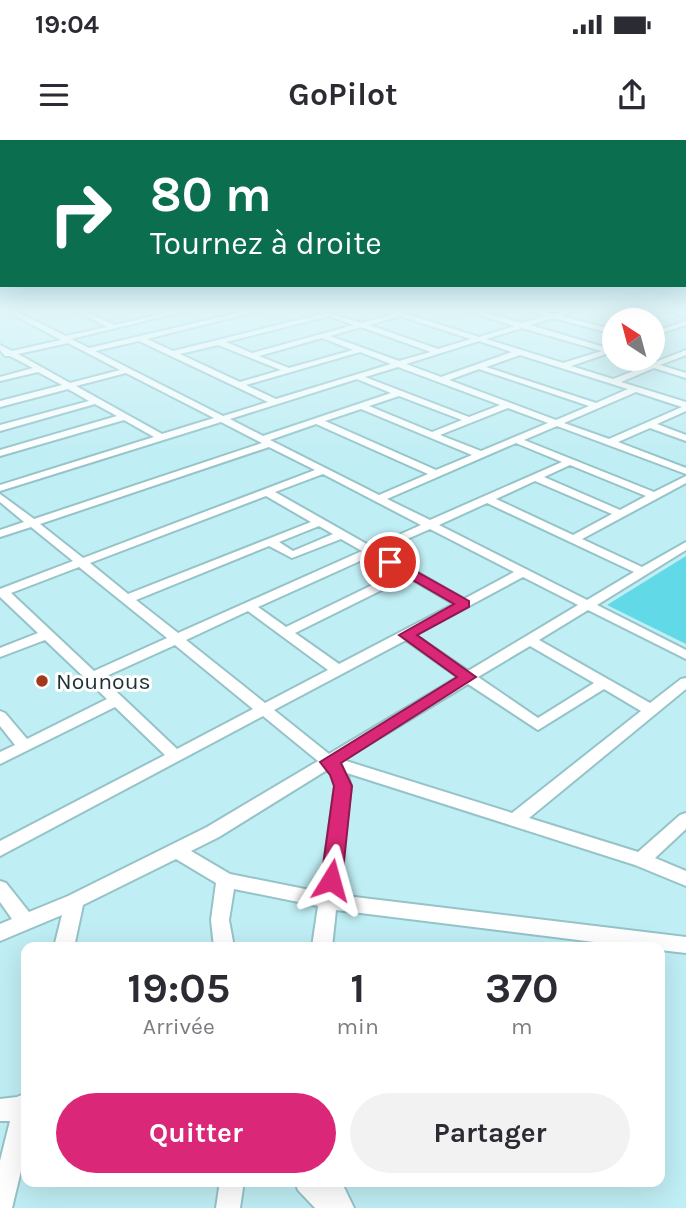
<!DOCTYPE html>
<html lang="fr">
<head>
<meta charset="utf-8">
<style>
  :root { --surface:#fff; --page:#f2f2f3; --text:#2b2b33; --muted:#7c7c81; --accent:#db2777 }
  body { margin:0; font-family:Karla,sans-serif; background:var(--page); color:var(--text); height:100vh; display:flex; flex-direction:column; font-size:26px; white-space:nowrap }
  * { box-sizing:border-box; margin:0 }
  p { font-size:23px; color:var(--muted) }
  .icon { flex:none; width:38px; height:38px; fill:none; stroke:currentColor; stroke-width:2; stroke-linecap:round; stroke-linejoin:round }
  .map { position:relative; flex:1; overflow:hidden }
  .drawer { position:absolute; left:21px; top:802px; width:644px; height:245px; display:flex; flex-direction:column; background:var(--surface); border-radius:14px; box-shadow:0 7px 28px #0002 }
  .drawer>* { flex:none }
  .hud { position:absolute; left:0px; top:0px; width:686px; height:147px; box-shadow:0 7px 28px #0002; background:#0b6e4f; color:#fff; overflow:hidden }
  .needle { width:46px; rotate:324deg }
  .tools { position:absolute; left:602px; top:168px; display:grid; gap:14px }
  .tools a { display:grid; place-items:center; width:63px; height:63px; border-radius:50%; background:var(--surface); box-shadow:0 7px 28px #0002; font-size:35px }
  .pin { position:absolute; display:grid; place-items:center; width:60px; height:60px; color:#fff; margin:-30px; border:4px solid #fff; border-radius:50%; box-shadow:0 2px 7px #0007 }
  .me { position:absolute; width:77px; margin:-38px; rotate:8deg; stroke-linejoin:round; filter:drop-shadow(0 0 5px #0008) }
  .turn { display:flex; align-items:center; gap:24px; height:147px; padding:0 35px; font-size:32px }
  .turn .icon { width:91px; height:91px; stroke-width:2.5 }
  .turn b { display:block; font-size:49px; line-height:60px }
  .eta { display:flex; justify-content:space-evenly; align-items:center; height:119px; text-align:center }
  .eta b { font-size:42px; font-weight:700; line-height:49px }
  .action { display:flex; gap:14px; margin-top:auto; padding:14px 35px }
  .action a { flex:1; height:80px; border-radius:42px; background:var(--accent); color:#fff; font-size:28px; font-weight:700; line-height:80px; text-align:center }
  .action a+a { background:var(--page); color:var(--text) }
  .status { display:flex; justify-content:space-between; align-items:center; height:49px; padding:0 35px; background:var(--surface); direction:ltr }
  .status svg { height:19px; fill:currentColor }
  header { display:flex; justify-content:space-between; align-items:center; height:91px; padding:0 35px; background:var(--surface); font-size:32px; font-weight:700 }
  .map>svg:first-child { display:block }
</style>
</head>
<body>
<div class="status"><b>19:04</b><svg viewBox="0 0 49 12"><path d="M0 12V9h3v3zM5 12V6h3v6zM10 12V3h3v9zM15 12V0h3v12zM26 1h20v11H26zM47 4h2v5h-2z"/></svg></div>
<header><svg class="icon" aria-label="menu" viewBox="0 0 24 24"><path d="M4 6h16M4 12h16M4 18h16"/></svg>GoPilot<svg class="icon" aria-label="share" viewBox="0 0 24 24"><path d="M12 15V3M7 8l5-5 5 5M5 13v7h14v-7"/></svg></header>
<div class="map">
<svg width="686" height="1068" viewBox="0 0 686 1068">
  <rect width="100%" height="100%" fill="#bfeef4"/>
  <!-- green -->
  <path fill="#62d9e7" d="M 686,416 L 686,504 L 607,465 Z"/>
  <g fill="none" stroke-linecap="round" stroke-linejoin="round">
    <defs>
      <path id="street" d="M 5,170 L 13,170 L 66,196 L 107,187 L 74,170 L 82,170 L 115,185 L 179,170 L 190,170 L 71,199 L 89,208 L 251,170 L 262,170 L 147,199 L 173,211 L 322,174 L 318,170 L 362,183 L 393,174 L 384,170 L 393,170 L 479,197 L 515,186 L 465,170 L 475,170 L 522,183 L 546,176 L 528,170 L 553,174 L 575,170 L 561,176 L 614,190 L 614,194 L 553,178 L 530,185 L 614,210 L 614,214 L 609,213 L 571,226 L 613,239 L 646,226 L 629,219 L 640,219 L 653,223 L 686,210 L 686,215 L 660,225 L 686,233 L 686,238 L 654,228 L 621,242 L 686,262 L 686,271 L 657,284 L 686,295 L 686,301 L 650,288 L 618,302 L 686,328 L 686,334 L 557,286 L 524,300 L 654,352 L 686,336 L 686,343 L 582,399 L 642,427 L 686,402 L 686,410 L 597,465 L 686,510 L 686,519 L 588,470 L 539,500 L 650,563 L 681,539 L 686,538 L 686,549 L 529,678 L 638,712 L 680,675 L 686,673 L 686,689 L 655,718 L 686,731 L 686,746 L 635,725 L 347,633 L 351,646 L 338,755 L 686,797 L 686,813 L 660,810 L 660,807 L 634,807 L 336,770 L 332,807 L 312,807 L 318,766 L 234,749 L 229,780 L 234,807 L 214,807 L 211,780 L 216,743 L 176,719 L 83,765 L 74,807 L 54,807 L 62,775 L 0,801 L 0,784 L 12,779 L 0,762 L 0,741 L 6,743 L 29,772 L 68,756 L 207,687 L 318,621 L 263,576 L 0,716 L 0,701 L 165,615 L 115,567 L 0,624 L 0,612 L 15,605 L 0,586 L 0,571 L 5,573 L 27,599 L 107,559 L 45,500 L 0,517 L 0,508 L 38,493 L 0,457 L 0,449 L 73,421 L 31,387 L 0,397 L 0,390 L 24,382 L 0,362 L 0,354 L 34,379 L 262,303 L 221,282 L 0,351 L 0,345 L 154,297 L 124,280 L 0,316 L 0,310 L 117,276 L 95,264 L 0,291 L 0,285 L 89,261 L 68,249 L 0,267 L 0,261 L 62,245 L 38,232 L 0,241 L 0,237 L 33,228 L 10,216 L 5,216 L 0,210 L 0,205 L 12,211 L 61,200 ZM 329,176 L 354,185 L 252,213 L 226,202 ZM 400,176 L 471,199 L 438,209 L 369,185 ZM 361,187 L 431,212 L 399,221 L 330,196 ZM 522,188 L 602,211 L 563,223 L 486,199 ZM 322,198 L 353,210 L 289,228 L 259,216 ZM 139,201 L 268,262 L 223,276 L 95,211 ZM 479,201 L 512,212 L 441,237 L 406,224 ZM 68,203 L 120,230 L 70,243 L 18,214 ZM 218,205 L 281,230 L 240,242 L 180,214 ZM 360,212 L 391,224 L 276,259 L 246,245 ZM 520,215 L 628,249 L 596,263 L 486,227 ZM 398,227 L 500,265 L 469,277 L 365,237 ZM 479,229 L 589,266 L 556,280 L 449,240 ZM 126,233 L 214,278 L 162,294 L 76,246 ZM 357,239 L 391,253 L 263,296 L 230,279 ZM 636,252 L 682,267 L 609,299 L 564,283 ZM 399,256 L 462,280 L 432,292 L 369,266 ZM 508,268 L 548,283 L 481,311 L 440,295 ZM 361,269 L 472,315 L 436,330 L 325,281 ZM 316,284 L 428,334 L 379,355 L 270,300 ZM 516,303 L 562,322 L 430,380 L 387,359 ZM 269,307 L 315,330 L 83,418 L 40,384 ZM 570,325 L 646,356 L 620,370 L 544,337 ZM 323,334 L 421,385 L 372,407 L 275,352 ZM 535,341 L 612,374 L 573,395 L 496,359 ZM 266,356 L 311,382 L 128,454 L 90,423 ZM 487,363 L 634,432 L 587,460 L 439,385 ZM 319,386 L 333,394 L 293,411 L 279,402 ZM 430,389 L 514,432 L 464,459 L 380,411 ZM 341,399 L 362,411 L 178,493 L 136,460 L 269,406 L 292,418 ZM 371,416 L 399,432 L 286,487 L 258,467 ZM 79,427 L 167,498 L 94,531 L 11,453 ZM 408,437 L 454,464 L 339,524 L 295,493 ZM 523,437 L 578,465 L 468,531 L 415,495 ZM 248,471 L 328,530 L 265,563 L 186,500 ZM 406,500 L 458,537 L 329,614 L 274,570 ZM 175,505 L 253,569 L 177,609 L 102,538 ZM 530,506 L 594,543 L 538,578 L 478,537 ZM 468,544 L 538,590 L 604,549 L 641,571 L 512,673 L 343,620 ZM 327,630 L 332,635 L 335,646 L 320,752 L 230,734 L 191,711 L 219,697 Z
        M 642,170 L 651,170 L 624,180 L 615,180 Z
        M 665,170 L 686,172 L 686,176 L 666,171 Z
        M 686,181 L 686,185 L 653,196 L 653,192 Z
        M 26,953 L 26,1010 L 12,1068 L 0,1068 L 0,1021 L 10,981 L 0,981 L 0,959 L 17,957 Z
        M 220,1041 L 244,1041 L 240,1068 L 216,1068 Z
        M 295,1041 L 341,1041 L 354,1068 L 315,1068 L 298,1050 Z"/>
    </defs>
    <!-- street casing -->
    <use href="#street" stroke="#95c3c8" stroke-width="4"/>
    <!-- street -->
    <use href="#street" fill="#fff" fill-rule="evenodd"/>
  </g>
  <!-- sky -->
  <linearGradient id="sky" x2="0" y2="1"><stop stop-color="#58b4da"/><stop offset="0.53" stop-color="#e2f7fa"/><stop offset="1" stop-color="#e2f7fa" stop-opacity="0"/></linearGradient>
  <rect width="686" height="319" fill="url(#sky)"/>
  <!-- route -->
  <path fill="#db2777" stroke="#8e194d" stroke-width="2" d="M 385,419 L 394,419 L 469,461 L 469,467 L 417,495 L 476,537 L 341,623 L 352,646 L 342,740 L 339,745 L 324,745 L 321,740 L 334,646 L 330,635 L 320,622 L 457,537 L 399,495 L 454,464 L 385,424 Z"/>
  <!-- markers -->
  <circle fill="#a2391d" stroke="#fff" stroke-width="2.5" cx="42" cy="541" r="7"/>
  <g text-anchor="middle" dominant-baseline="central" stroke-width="6" stroke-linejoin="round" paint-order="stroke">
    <!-- poi labels -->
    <g font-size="23" fill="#1e3133" stroke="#fff" text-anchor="start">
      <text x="56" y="541">Nounous</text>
    </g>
  </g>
</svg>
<div class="tools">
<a><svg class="needle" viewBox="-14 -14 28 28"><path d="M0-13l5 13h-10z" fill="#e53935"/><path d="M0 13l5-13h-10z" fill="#7c7c81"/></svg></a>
</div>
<div class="pin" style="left:390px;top:422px;background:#d93025"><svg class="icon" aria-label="arrive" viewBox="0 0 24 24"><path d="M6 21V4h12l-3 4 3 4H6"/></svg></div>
<svg class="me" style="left:331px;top:740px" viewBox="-20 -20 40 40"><path d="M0-17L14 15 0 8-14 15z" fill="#db2777" stroke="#fff" stroke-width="4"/></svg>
<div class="hud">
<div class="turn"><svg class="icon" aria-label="right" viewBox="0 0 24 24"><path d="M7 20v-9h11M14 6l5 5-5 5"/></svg><div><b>80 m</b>Tournez à droite</div></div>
</div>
<section class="drawer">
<div class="eta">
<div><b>19:05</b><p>Arrivée</p></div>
<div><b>1</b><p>min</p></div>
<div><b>370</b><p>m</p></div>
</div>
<div class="action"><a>Quitter</a><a>Partager</a></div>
</section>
</div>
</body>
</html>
